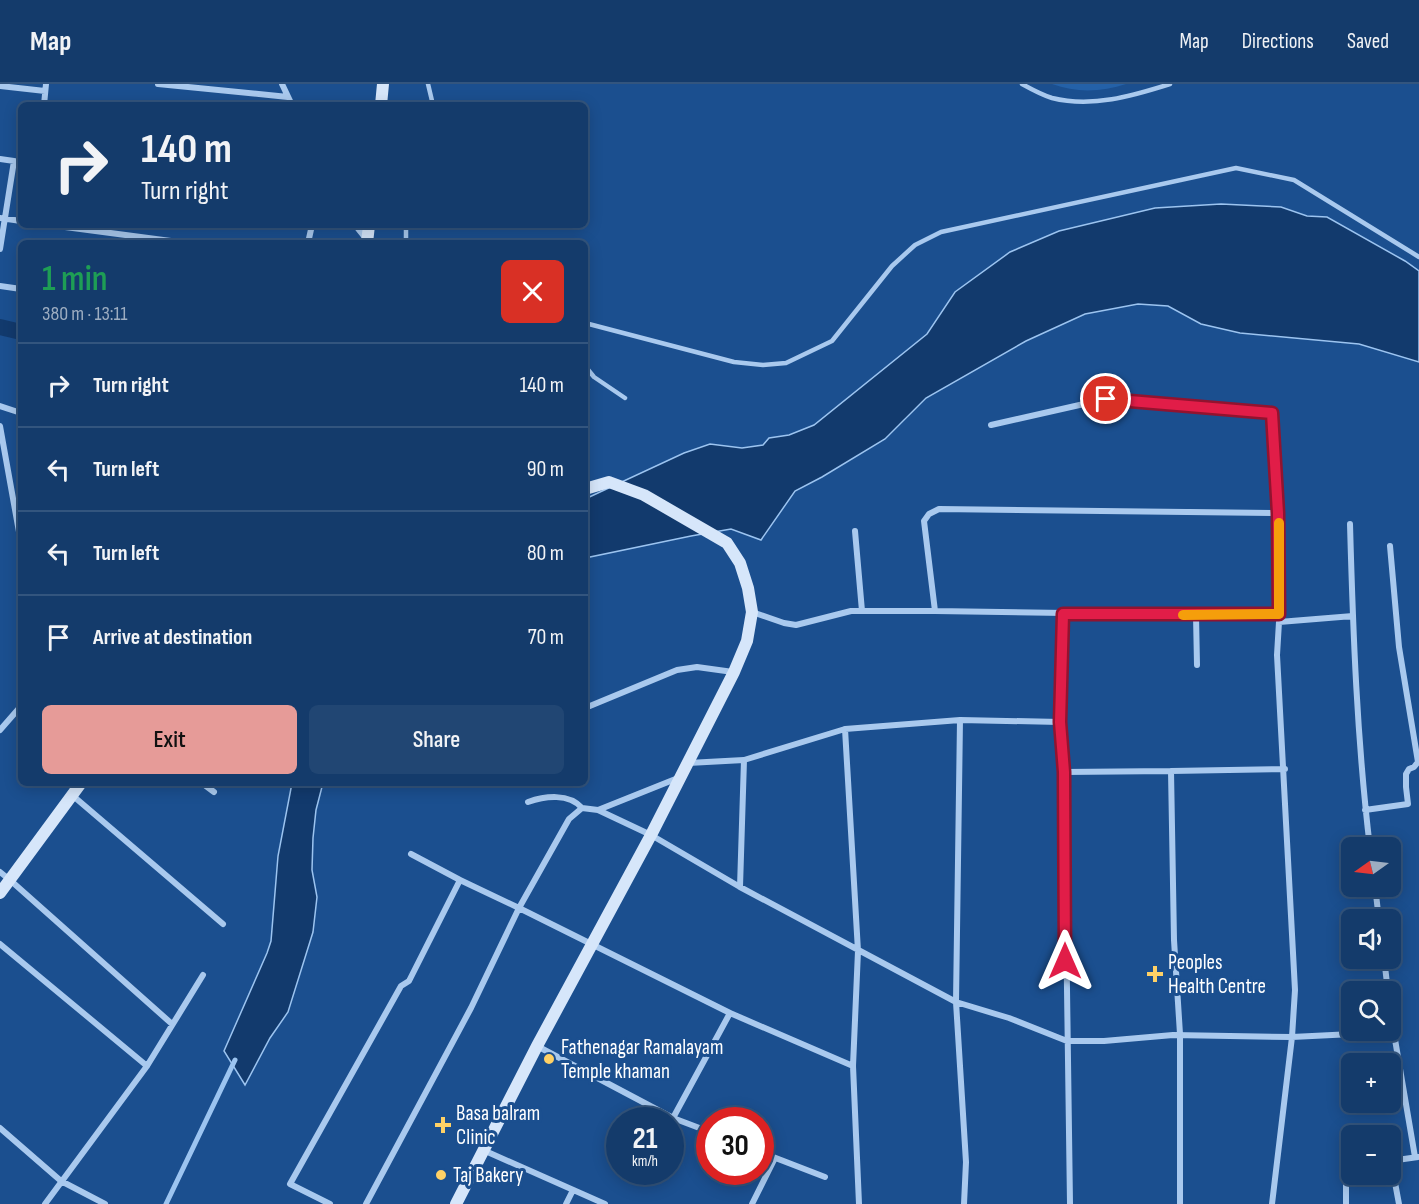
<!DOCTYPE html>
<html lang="en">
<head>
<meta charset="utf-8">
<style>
  :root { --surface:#143b6b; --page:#214673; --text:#f1f3f6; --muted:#9dadc1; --line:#33557e; --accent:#e69b98 }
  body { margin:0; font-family:"Sofia Sans Condensed",sans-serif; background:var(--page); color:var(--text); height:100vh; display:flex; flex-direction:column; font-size:22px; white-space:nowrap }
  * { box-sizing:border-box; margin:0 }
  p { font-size:20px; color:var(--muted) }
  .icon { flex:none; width:33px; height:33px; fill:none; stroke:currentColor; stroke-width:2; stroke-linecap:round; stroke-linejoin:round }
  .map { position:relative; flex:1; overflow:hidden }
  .panel { position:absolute; left:18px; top:156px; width:570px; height:546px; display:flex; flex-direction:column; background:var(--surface); border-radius:9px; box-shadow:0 3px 15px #0003,0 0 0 2px var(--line) }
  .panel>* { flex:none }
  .top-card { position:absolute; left:18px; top:18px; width:570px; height:126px; border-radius:9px; box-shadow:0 3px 15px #0003,0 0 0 2px var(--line); background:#143b6b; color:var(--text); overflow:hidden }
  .needle { width:39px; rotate:256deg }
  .buttons { position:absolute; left:1341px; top:753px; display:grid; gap:12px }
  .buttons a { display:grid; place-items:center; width:60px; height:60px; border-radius:9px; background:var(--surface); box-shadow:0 3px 15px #0003,0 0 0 2px var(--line); font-size:30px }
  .speed { position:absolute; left:606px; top:1023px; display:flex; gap:12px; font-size:30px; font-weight:700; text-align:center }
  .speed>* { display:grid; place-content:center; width:78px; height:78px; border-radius:50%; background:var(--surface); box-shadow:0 3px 15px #0003,0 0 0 2px var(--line); line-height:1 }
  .speed small { font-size:15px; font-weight:400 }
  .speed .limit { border:9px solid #d22; background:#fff; color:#111 }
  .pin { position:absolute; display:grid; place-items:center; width:51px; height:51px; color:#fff; margin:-26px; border:3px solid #fff; border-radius:50%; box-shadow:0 2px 6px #0007 }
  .me { position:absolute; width:66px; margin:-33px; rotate:0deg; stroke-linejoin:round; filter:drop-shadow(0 0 4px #0008) }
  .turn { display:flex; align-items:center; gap:21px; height:126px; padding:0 24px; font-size:27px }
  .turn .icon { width:78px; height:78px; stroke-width:2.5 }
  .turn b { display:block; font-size:42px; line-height:51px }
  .round { display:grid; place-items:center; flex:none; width:63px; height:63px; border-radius:9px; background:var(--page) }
  .head { display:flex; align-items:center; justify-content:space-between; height:102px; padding:0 24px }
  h1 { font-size:36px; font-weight:600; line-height:45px; color:#1e9e55 }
  .action { display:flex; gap:12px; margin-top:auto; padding:12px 24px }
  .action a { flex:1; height:69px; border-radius:9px; background:var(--accent); color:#111; font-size:24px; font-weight:600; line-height:69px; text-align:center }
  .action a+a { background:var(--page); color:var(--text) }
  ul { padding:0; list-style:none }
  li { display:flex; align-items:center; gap:18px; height:84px; padding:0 24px; border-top:2px solid var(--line) }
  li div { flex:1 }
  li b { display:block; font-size:22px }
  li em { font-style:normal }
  header { display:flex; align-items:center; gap:36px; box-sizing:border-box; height:84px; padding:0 30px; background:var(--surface); border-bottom:2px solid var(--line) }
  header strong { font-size:28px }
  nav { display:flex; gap:33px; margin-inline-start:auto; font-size:21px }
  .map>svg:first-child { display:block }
</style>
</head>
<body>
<header>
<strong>Map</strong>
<nav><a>Map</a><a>Directions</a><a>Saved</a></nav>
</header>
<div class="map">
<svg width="1419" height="1120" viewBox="0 0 1419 1120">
  <rect width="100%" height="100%" fill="#1b4f8f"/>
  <!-- green -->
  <path fill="#2461a8" d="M 1052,0 L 1126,0 C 1102,8 1076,9 1052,0 Z"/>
  <!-- water -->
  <path fill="#123a6d" stroke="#9cc4f0" stroke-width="1.5" d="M 1221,120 L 1281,123 L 1307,132 L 1327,133 L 1405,177 L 1419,187 L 1419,278 L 1359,260 L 1240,249 L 1201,240 L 1168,222 L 1138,220 L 1085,230 L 1026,257 L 926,314 L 885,355 L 822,393 L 795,407 L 761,456 L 731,445 L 691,452 L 585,474 L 585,415 L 684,369 L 710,360 L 742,364 L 763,361 L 769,354 L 789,351 L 814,341 L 927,250 L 955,208 L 1010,168 L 1059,147 L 1155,124 Z
    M 292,699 L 323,699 L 316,726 L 313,754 L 312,786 L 317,813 L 313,848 L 288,928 L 270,954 L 245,1001 L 224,967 L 267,869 L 271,857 L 278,772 Z"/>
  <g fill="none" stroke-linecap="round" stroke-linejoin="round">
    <!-- stream -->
    <path stroke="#9cc4f0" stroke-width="5" d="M 166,1120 L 235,976"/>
    <!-- canal -->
    <path stroke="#123a6d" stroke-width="16" d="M 0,243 L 21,248"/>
    <!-- lane -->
    <path stroke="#a9c9ee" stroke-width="4.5" d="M 428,0 L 433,21
      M 1022,0 C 1031,5 1042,11 1052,14 C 1092,24 1132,12 1170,0
      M 406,141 L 406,159
      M 585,239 L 734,278 L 763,281 L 786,279 L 832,257 L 892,182 L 915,161 L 941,148 L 1236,84 L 1294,96 L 1419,173
      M 585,282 L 594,293 L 625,314"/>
    <!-- street -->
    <path stroke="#a9c9ee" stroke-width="6" d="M 158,0 L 288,13
      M 282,0 L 292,21
      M 0,2 L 45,7
      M 44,21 L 46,0
      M 0,75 L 21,78
      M 0,134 L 21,137
      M 50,141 L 186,159
      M 355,141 L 367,156
      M 308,159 L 312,141
      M 0,165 L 14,77
      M 0,202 L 21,205
      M 0,322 L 21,329
      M 991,341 L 1106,315 L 1272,329 L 1279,429 L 1279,533
      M 0,342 L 21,459
      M 1350,440 C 1353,548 1357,656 1370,764
      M 855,447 L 862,527
      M 935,527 L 924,437 L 929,430 L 939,425 L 1279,429
      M 752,528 L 784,539 L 796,541 L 851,527 L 935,527 L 1196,531 L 1279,530
      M 1063,530 L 1060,638 L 1064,688 L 1070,1120
      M 1196,531 L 1197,581
      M 1353,532 L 1279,538 L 1277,571 L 1295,906 L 1292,953 L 1393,948
      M 585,624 L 677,586 L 697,583 L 733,588
      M 960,636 L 956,918 L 966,1078 L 964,1120
      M 0,646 L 21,622
      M 688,679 L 744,676 L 845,645
      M 1171,687 L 1285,685
      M 1064,688 L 1171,687 L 1174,856 L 1180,950 L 1180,1120
      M 202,699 L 214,708
      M 72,711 L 223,840
      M 528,718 C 545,712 569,709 582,724
      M 598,726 L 678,694
      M 1365,726 L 1408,720 L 1406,703 L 1406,690 L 1409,685 L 1414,683 L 1418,678 L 1399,563 L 1390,462
      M 411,770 L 460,796
      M 0,788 L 10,796 L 172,940
      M 1375,802 L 1379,836
      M 740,803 L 744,676
      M 0,860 L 147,982
      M 1384,874 L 1388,908
      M 1390,926 L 1415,1073
      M 537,962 L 673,1034 L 710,1048
      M 673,1034 L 730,929
      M 0,1044 L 61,1097 L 105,1120
      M 483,1066 L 605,1120
      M 760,1068 L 825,1093
      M 1390,1077 L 1418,1073
      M 1391,1077 L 1399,1120
      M 45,1120 L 147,982 L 203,891
      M 330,1120 L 290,1100 L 401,902 L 409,897 L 460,796 L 519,824 L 569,735 L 582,724 L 598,726 L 651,751 L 740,803 L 956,918 L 1009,934 L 1067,957 L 1104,957 L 1173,951 L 1292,953 L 1272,1120
      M 366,1120 L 471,924 L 519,824 L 730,929 L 853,982
      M 566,1120 L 573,1106
      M 752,1120 L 775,1074
      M 859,1120 L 853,982 L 858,867 L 845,645 L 960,636 L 1060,638
      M 1346,1120 L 1346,1094 L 1352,1082"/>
    <!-- secondary -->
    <path stroke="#d6e6fa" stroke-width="12" d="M 381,21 L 383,0
      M 367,159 L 369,141
      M 0,809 L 81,699
      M 456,1120 L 537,962 L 651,751 L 734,588 L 747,557 L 752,528 L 748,504 L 740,479 L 727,459 L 644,411 L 609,398 L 585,405"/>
  </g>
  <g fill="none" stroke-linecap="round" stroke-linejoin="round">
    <defs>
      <path id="route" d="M 1065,877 L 1064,688 L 1060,638 L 1063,530 L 1279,530 L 1278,429 L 1272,329 L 1106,315"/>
    </defs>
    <!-- route casing -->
    <use href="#route" stroke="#92132f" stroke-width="15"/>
    <!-- route -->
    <use href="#route" stroke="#e11d48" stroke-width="10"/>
    <!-- slow -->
    <path stroke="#f59e0b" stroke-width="10" d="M 1183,531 L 1279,530 L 1279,439"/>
  </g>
  <!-- markers -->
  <g fill="#ffd166" stroke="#1b4f8f" stroke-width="2">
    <path d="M1152 881h6v6h6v6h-6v6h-6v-6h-6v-6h6z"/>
    <circle cx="549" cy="975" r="6"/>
    <path d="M440 1032h6v6h6v6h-6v6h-6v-6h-6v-6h6z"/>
    <circle cx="441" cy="1091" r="6"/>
  </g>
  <g text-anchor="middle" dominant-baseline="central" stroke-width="6" stroke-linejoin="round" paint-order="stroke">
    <!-- poi labels -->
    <g font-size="21" fill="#fff" stroke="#1b4f8f" text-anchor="start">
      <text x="1168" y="878">Peoples<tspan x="1168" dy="24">Health Centre</tspan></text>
      <text x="561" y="963">Fathenagar Ramalayam<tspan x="561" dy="24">Temple khaman</tspan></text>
      <text x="456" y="1029">Basa balram<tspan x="456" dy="24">Clinic</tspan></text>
      <text x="453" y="1091">Taj Bakery</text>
    </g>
  </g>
</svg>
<div class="buttons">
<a><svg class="needle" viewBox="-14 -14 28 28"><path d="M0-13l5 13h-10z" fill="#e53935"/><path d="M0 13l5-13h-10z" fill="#9dadc1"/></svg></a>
<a><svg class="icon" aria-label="sound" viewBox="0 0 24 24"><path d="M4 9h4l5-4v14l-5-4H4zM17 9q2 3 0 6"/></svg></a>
<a><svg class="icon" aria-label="search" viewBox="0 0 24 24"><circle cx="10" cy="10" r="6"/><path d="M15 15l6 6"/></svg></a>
<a>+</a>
<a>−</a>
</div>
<div class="speed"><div>21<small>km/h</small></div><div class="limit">30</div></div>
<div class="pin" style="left:1106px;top:315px;background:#d93025"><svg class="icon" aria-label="arrive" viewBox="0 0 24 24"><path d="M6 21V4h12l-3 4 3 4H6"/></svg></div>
<svg class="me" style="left:1065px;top:877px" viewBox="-20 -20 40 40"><path d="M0-17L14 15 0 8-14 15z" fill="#e11d48" stroke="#fff" stroke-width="4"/></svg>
<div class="top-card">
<div class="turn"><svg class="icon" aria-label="right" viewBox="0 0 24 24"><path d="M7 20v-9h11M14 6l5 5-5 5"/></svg><div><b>140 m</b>Turn right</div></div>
</div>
<section class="panel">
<div class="head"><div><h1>1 min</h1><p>380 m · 13:11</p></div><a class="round" style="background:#d93025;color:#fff"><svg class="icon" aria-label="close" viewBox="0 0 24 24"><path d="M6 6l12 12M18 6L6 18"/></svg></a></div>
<ul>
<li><svg class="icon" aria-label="right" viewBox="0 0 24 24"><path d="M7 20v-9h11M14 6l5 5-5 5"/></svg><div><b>Turn right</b></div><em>140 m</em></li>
<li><svg class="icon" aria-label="left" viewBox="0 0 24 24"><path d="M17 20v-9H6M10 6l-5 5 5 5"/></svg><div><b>Turn left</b></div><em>90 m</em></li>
<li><svg class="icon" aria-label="left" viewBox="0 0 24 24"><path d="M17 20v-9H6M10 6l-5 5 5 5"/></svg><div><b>Turn left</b></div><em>80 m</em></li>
<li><svg class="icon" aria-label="arrive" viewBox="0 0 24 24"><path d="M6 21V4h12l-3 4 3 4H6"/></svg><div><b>Arrive at destination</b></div><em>70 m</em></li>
</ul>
<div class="action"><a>Exit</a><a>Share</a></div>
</section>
</div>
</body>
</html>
